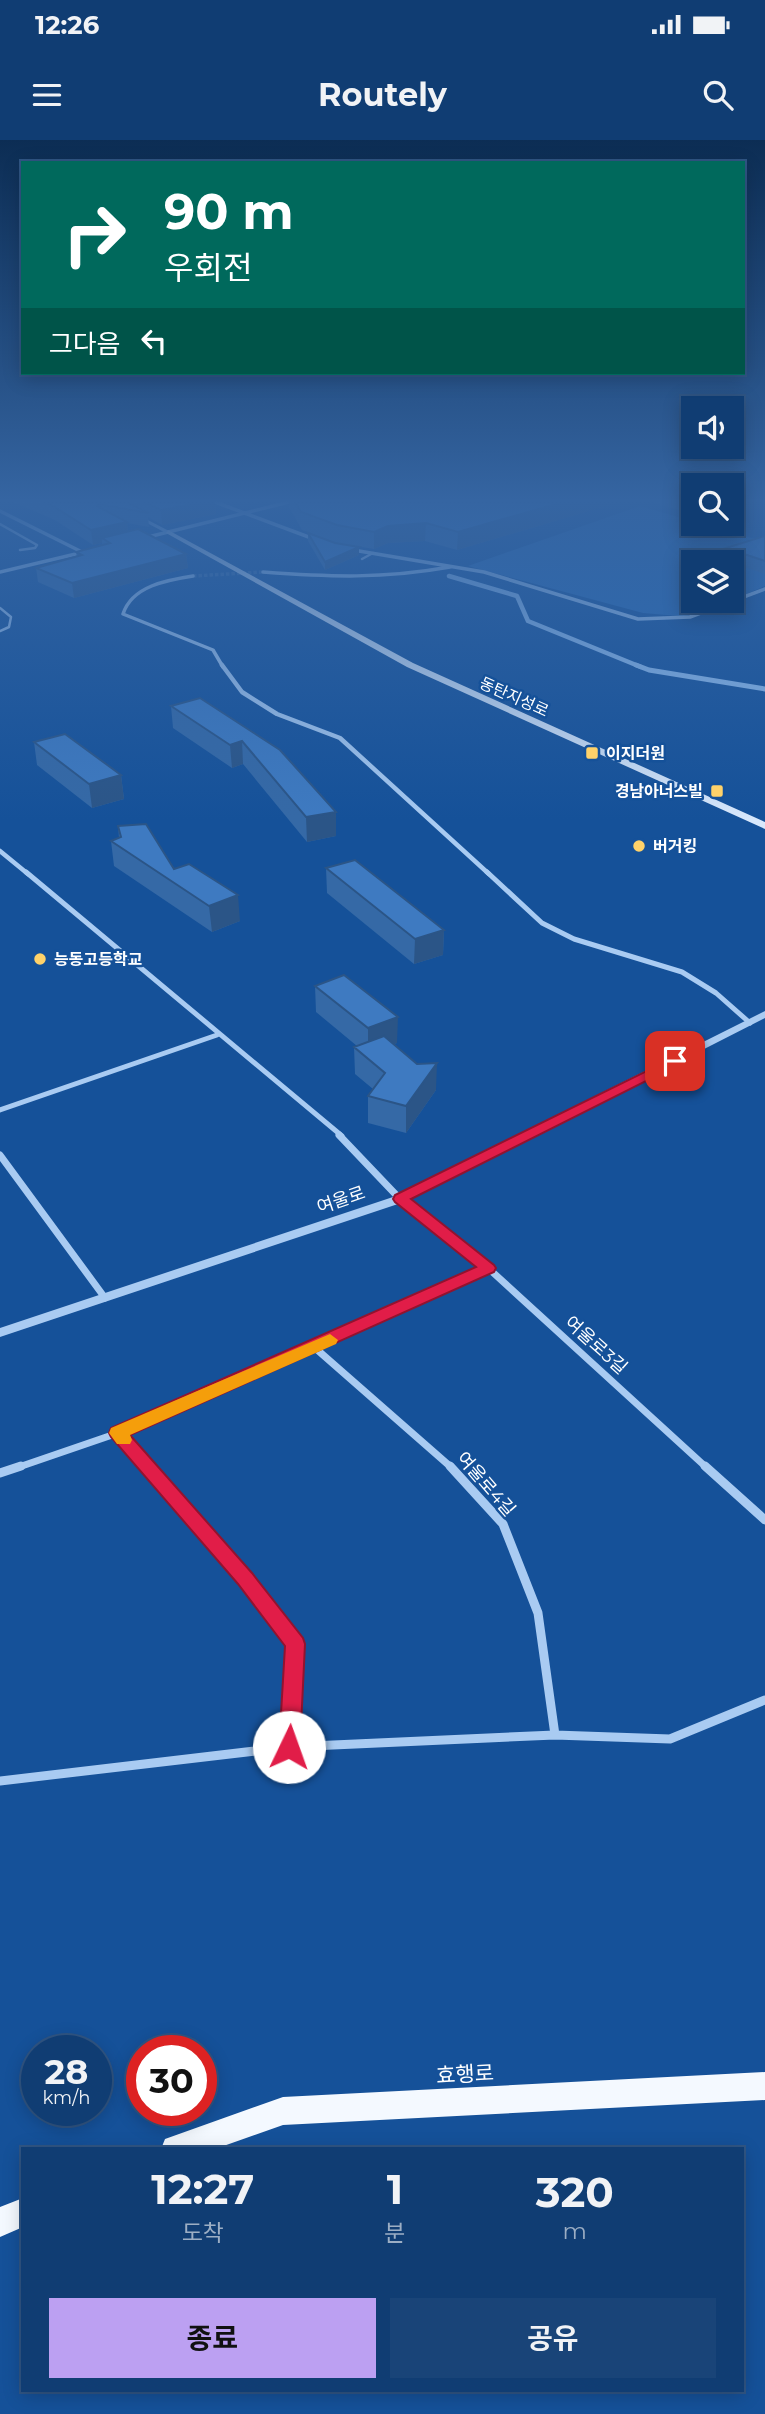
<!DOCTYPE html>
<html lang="ko">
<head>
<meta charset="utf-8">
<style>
  :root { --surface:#103d73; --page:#194478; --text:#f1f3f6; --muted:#9caec4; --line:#305685; --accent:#bca0f2 }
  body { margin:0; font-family:Montserrat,"Noto Sans KR",sans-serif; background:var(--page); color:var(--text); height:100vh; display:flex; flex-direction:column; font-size:26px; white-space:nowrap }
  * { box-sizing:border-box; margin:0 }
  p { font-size:23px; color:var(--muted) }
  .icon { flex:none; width:38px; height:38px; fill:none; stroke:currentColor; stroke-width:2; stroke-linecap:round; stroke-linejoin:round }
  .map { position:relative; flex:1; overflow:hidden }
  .drawer { position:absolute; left:21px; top:2007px; width:723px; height:245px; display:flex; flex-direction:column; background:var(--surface); border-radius:0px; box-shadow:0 4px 18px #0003,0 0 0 2px var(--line) }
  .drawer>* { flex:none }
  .hud { position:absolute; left:21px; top:21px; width:724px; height:214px; border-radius:0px; box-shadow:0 4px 18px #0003,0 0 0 2px var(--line); background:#00695c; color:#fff; overflow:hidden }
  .fabs { position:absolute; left:681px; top:256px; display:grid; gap:14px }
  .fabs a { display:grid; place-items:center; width:63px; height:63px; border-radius:0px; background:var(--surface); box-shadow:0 4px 18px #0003,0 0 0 2px var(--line); font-size:35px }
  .speed { position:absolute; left:21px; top:1895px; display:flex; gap:14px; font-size:35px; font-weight:700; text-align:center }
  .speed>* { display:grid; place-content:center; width:91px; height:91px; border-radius:50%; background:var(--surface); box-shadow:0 4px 18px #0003,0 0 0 2px var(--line); line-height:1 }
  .speed small { font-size:18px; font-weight:400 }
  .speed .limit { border:10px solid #d22; background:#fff; color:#111 }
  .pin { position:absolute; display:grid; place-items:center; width:60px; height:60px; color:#fff; margin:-30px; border-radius:14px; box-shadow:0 4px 10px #0006 }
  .me { position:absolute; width:77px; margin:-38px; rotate:3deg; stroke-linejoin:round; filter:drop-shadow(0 0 5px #0008) }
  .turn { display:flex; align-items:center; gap:24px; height:147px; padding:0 28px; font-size:32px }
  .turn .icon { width:91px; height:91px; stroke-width:2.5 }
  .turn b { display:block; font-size:49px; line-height:60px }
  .then { display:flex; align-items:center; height:66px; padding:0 28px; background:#0003; gap:14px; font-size:26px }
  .eta { display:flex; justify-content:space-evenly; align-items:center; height:119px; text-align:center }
  .eta b { font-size:42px; font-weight:700; line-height:49px }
  .action { display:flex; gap:14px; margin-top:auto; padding:14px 28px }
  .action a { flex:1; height:80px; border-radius:0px; background:var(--accent); color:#111; font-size:28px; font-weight:700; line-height:80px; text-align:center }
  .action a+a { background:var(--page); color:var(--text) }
  .status { display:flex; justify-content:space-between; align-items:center; height:49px; padding:0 35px; background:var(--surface); direction:ltr }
  .status svg { height:19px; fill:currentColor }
  header { display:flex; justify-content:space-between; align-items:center; height:91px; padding:0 28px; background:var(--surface); font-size:32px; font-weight:700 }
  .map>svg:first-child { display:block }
</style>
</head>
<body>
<div class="status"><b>12:26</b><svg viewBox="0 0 49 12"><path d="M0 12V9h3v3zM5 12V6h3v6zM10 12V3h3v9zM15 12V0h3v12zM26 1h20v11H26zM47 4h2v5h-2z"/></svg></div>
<header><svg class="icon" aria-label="menu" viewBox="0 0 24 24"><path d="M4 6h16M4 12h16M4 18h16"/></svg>Routely<svg class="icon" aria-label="search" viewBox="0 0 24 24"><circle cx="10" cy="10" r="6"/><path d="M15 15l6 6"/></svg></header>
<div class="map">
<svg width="765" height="2274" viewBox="0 0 765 2274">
  <rect width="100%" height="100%" fill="#155199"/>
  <!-- green -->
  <path fill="#286bb7" d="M 640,366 L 765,402 L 729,422 L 693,422 L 693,460 L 731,460 L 690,477 L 643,473 L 468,426 Z
    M 732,422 L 765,433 L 765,446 L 732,460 Z"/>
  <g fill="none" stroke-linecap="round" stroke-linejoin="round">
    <!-- stream-far1 -->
    <path stroke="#9bc6f5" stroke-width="4.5" d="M 449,436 L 517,456 L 528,481 L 641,527"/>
    <!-- stream -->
    <path stroke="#9bc6f5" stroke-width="5" d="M 636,525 L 649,530 L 765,549"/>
    <!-- minor-tunnel -->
    <path stroke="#386ba8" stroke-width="3.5" stroke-dasharray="3.5 2" stroke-linecap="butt" d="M 193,436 L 263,432"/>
    <!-- service -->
    <path stroke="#a9cbf2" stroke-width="2.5" d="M 0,384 L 37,405 L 35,408 L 20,410
      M 362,419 L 373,413
      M 0,468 L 11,477 L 9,487 L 0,491"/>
    <!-- minor-far4 -->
    <path stroke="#a9cbf2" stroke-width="3.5" d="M 215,362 L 314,399
      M 0,371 L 82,412
      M 144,398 L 289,362
      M 353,410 L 484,432 L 638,479 L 690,477 L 765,449
      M 0,432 L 84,412
      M 263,432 C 331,437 382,439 450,427
      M 193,436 C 167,440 132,446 123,474 L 213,510 L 223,527"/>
    <!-- minor-far3 -->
    <path stroke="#a9cbf2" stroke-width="4.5" d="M 222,525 L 242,552 L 277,574 L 340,598 L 489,734
      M 0,711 L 28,734"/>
    <!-- minor-far2 -->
    <path stroke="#a9cbf2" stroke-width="5" d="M 26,732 L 342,996
      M 487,732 L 542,783 L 574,799 L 682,832 L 716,853 L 750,883
      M 0,970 L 217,895"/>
    <!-- minor-far1 -->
    <path stroke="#a9cbf2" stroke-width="7" d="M 339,995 L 400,1059 L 488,1128 L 707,1328
      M 0,1015 L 105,1158
      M 314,1207 L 452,1328
      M 118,1293 L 148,1328
      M 16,1328 L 118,1293 L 488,1128"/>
    <!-- minor -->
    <path stroke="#a9cbf2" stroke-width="9" d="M 147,1326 L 245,1438 L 295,1504 L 289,1607
      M 450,1326 L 503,1384 L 538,1473 L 555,1595
      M 705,1326 L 765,1380
      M 0,1333 L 21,1326
      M 0,1641 L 289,1607 L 555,1595 L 670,1599 L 765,1560"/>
    <!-- tertiary -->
    <path fill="#a9cbf2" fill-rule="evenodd" d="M 107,362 L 113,362 L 171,392 L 166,393 Z
      M 765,871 L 765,878 L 404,1062 L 0,1197 L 0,1188 L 396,1056 Z"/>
    <!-- secondary -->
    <path fill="#d8e8fc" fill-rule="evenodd" d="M 168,390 L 413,523 L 765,682 L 765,689 L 407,527 L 166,393 Z"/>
    <!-- primary -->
    <path fill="#f4f9ff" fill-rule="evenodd" d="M 765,1932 L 765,1960 L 283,1985 L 215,2009 L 161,2009 L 165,1999 L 283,1957 Z
      M 23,2058 L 23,2087 L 0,2097 L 0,2067 Z"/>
  </g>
  <!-- wall -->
  <path fill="#3569a6" d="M 13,362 L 215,362 L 216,374 L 162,385 L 148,377 L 149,387 L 127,383 L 128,392 L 186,414 L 188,428 L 74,458 L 38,442 L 36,428 L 77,417 L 76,412 L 102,405 L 102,403 L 93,405 L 55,380 Z
    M 289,362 L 619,362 L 457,410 L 425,401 L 388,403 L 374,409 L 337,403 L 302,390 L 289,367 Z
    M 650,362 L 693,362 L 693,374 Z
    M 308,393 L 335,403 L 359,407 L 359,415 L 325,430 L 308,401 Z
    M 765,396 L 765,434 L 724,420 L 726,408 Z
    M 200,558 L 336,696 L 307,702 L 243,624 L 232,628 L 173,588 L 171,566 Z
    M 34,602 L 121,635 L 124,659 L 92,668 L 37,625 Z
    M 118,686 L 174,729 L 240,781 L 212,792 L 114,726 L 111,701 L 119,698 Z
    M 326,728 L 444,790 L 443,815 L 414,824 L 327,753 Z
    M 315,846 L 397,903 L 394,904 L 436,950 L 406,993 L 368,983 L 368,956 L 373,949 L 355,934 L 354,907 L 357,906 L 316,872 Z"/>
  <!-- shaded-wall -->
  <path fill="#2b5587" d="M 206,362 L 215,362 L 216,374 L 162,385 L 161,370 Z
    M 563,362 L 619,362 L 457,410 L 458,392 Z
    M 732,362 L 756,362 L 732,370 Z
    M 127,382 L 128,396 L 102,398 L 102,403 L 93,405 L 91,390 Z
    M 426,383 L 425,401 L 388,403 L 374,409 L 374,392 L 388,386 Z
    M 359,407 L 359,415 L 325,430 L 325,422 Z
    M 186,414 L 188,428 L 74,458 L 72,443 Z
    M 242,601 L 243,624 L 232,628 L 230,605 Z
    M 121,635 L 124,659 L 92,668 L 89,644 Z
    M 336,672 L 336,696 L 307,702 L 306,677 Z
    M 238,755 L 240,781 L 212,792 L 209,766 Z
    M 444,790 L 443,815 L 414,824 L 415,799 Z
    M 398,877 L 397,903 L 368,915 L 368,888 Z
    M 437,923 L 436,950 L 406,993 L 406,966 Z"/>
  <!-- building -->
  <path fill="#3e7ac1" stroke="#2b5587" stroke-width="2" d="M 44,362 L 127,362 L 148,373 L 98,364 L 97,366 L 127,382 L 91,390 L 53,366 Z
    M 144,362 L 206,362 L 161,370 Z
    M 295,362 L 563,362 L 458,392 L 426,383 L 388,386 L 374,392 L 337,385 L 301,372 Z
    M 138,389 L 186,414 L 72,443 L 36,428 L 82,415 L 76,412 L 110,403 L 102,398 Z
    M 308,393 L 335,403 L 359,407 L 325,422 Z
    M 765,396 L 765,421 L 726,408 Z
    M 200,558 L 280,610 L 336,672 L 306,677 L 242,601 L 230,605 L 171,566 Z
    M 65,594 L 121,635 L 89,644 L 34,602 Z
    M 146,684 L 174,729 L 189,724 L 238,755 L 209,766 L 111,701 L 121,697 L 118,686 Z
    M 355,720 L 444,790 L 415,799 L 326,728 Z
    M 344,835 L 398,877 L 368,888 L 315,846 Z
    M 384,896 L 417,924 L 437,923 L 406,966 L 368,956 L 385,933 L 354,907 Z"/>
  <!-- sky -->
  <linearGradient id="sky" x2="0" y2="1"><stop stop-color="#0c2d54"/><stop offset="0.53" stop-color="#3565a2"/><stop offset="1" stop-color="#3565a2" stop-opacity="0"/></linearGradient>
  <rect width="765" height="680" fill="url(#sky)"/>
  <!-- route -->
  <path fill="#e11d48" stroke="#92132f" stroke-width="2" d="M 675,917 L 680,918 L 680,924 L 411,1059 L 494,1125 L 496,1128 L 494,1132 L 130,1295 L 252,1433 L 303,1498 L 305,1504 L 300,1607 L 297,1614 L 289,1617 L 282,1614 L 279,1607 L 285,1506 L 238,1444 L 111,1297 L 109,1293 L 111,1288 L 476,1127 L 395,1062 L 393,1059 L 395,1055 Z"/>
  <!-- slow -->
  <path fill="#f59e0b" d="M 330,1194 L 338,1200 L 336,1204 L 130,1295 L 132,1300 L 130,1304 L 117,1304 L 109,1293 L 111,1288 Z"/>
  <!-- markers -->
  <g fill="#ffd26a" stroke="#155199" stroke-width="2.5">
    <rect x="585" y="606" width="14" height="14" rx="3.5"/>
    <rect x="710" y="644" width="14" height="14" rx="3.5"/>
    <circle cx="639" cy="706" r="7"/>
    <circle cx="40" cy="819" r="7"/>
  </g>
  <g text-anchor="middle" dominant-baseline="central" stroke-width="5" stroke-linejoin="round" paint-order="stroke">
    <!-- far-street labels -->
    <g font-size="16" fill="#fff" stroke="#155199">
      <text transform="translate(514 557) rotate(24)">동탄지성로</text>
    </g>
    <!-- far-poi labels -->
    <g font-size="16" font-weight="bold" fill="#fff" stroke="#155199" text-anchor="start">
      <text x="606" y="613">이지더원</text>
      <text x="703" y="651" text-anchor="end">경남아너스빌</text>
      <text x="653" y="706">버거킹</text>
      <text x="54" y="819">능동고등학교</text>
    </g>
    <!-- street labels -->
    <g font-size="18" fill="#fff" stroke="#155199">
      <text transform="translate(341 1060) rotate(-19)">여울로</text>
      <text transform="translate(596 1205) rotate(42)">여울로3길</text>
      <text transform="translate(486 1344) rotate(49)">여울로4길</text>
    </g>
    <!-- near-street labels -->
    <g font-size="21" fill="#fff" stroke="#155199">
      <text transform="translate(465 1934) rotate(-3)">효행로</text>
    </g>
  </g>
</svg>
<div class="fabs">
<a><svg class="icon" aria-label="sound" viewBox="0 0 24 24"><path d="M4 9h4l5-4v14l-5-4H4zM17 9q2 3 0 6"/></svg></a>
<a><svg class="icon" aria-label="search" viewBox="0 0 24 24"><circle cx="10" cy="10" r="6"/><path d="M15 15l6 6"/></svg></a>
<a><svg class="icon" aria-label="layers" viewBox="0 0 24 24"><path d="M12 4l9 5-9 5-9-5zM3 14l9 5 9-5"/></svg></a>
</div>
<div class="speed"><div>28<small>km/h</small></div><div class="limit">30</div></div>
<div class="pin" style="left:675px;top:921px;background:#d93025"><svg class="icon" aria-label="arrive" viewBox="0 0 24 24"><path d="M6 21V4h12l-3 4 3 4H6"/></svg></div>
<svg class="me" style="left:289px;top:1607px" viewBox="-20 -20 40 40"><circle r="19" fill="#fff"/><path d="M0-13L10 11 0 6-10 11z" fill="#e11d48"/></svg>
<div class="hud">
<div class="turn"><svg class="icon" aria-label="right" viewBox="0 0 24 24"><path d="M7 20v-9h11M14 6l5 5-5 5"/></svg><div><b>90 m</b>우회전</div></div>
<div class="then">그다음<svg class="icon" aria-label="left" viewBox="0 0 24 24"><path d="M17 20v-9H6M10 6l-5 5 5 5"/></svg></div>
</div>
<section class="drawer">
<div class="eta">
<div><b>12:27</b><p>도착</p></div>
<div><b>1</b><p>분</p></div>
<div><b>320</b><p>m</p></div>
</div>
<div class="action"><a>종료</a><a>공유</a></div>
</section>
</div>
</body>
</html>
